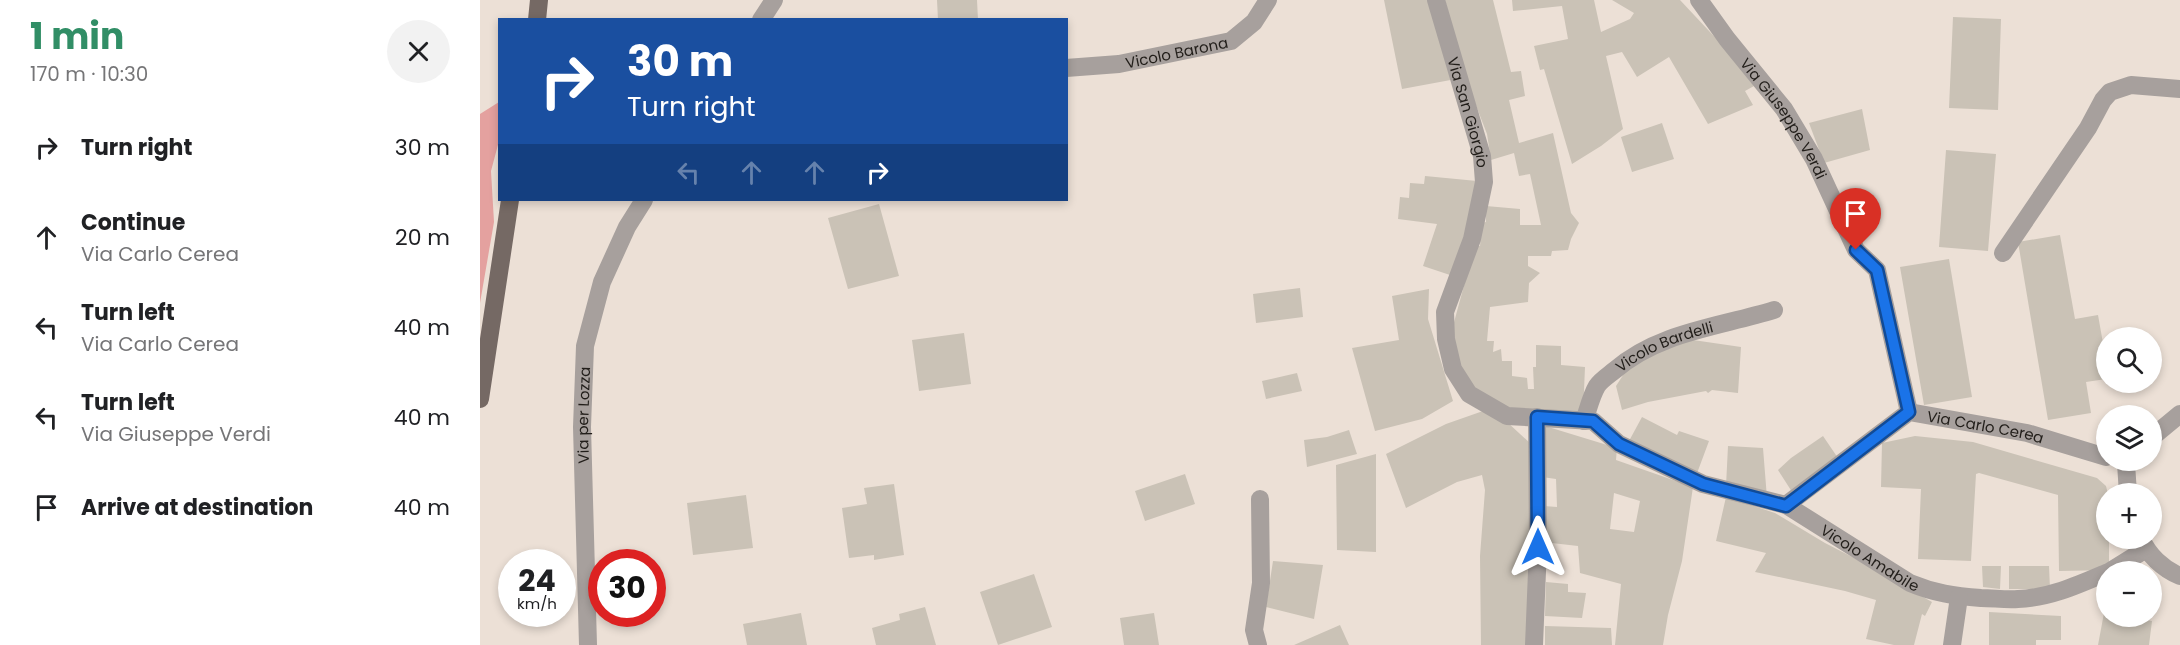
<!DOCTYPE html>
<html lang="en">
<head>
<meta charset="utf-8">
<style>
  :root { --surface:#fff; --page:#f2f2f2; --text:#202124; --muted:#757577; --accent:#318e66 }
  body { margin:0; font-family:Poppins,sans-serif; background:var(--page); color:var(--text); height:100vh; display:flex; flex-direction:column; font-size:22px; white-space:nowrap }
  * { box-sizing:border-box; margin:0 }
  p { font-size:20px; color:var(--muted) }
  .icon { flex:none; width:33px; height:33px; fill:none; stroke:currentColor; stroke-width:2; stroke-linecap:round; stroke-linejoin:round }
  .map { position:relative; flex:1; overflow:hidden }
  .drawer { display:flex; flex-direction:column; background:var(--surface); width:480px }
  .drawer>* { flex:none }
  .top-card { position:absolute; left:18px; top:18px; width:570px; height:183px; border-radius:0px; box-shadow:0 3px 9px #0003; background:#1a4fa0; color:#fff; overflow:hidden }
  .controls { position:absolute; left:1616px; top:327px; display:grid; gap:12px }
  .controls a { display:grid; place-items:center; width:66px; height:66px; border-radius:50%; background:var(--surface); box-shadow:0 3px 9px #0003; font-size:30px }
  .speed { position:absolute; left:18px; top:549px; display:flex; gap:12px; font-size:30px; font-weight:700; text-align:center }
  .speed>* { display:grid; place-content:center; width:78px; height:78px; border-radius:50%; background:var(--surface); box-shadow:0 3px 9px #0003; line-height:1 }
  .speed small { font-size:15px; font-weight:400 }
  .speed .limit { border:9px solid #d22; background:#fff; color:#111 }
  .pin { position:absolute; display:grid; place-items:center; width:51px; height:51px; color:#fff; margin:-62px -26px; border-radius:50% 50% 50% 0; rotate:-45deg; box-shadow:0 0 6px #0007 }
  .pin .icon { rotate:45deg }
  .me { position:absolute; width:66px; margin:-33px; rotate:0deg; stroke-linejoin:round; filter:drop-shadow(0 0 4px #0008) }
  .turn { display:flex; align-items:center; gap:21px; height:126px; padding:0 30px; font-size:27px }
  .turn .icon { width:78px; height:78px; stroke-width:2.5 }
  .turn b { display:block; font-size:42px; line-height:51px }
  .lanes { display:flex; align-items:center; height:57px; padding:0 30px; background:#0003; justify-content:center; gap:30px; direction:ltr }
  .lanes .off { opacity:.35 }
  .round { display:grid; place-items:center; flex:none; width:63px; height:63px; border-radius:32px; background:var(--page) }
  .head { display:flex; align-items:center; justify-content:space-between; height:102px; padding:0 30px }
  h1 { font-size:36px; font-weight:700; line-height:45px; color:var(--accent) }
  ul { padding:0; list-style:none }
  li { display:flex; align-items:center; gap:18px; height:90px; padding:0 30px }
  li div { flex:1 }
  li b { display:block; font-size:22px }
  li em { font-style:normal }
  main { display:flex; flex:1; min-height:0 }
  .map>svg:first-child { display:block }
</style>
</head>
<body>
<main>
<section class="drawer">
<div class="head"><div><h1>1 min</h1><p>170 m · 10:30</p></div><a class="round"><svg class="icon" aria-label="close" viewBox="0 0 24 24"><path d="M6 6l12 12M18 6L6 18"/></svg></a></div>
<ul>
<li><svg class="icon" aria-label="right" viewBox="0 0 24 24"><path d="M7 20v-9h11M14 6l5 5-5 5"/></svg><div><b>Turn right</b></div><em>30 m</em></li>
<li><svg class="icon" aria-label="ahead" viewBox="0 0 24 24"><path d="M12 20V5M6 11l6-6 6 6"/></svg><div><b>Continue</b><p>Via Carlo Cerea</p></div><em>20 m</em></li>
<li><svg class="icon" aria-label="left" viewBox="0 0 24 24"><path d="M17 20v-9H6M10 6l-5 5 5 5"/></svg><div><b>Turn left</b><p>Via Carlo Cerea</p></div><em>40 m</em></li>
<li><svg class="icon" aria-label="left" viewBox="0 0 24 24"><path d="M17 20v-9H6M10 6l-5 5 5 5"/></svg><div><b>Turn left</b><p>Via Giuseppe Verdi</p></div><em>40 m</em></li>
<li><svg class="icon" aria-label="arrive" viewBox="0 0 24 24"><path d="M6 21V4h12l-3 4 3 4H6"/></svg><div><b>Arrive at destination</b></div><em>40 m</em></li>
</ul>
</section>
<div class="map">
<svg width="1700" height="645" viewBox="0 0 1700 645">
  <rect width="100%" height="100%" fill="#ece0d6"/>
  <!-- green -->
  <path fill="#e4a19f" d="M 19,102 L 19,141 L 11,171 L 14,222 L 0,303 L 0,114 Z"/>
  <!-- building -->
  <path fill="#cac2b6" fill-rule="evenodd" d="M 457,0 L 497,0 L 498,20 L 458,20 Z
    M 904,0 L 954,0 L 976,79 L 922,89 Z
    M 965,0 L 1013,0 L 1031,72 L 1041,71 L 1045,96 L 1029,100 L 1039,143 L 1073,133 L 1091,213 L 1099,223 L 1091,239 L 1088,250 L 1072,251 L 1071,256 L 1048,256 L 1048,266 L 1060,273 L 1049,283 L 1048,302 L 1010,307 L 1007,341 L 1014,341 L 1013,352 L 1021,349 L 1022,361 L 1032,361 L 1032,376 L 1047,378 L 1048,389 L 1054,389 L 1053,367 L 1056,367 L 1056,345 L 1081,346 L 1081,365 L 1105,367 L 1103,414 L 1023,409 L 990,385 L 977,361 L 973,326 L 995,245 L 1000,246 L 1002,223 L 1006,222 L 1006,206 L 1040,209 L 1040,225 L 1061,225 L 1050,174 L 1039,176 L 1034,153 L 1011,160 L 1007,134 L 987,82 Z
    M 1032,0 L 1114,0 L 1121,32 L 1150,19 L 1154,13 L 1132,0 L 1200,0 L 1245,48 L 1274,86 L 1265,91 L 1273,105 L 1228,124 L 1189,57 L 1157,77 L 1142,52 L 1126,56 L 1143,129 L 1121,146 L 1092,164 L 1064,69 L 1060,70 L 1054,46 L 1088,39 L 1082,6 L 1033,11 Z
    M 1473,17 L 1521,19 L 1518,110 L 1469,108 Z
    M 1382,109 L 1390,150 L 1344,163 L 1329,123 Z
    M 1182,123 L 1194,159 L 1152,172 L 1141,137 Z
    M 1466,150 L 1516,154 L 1508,251 L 1459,247 Z
    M 945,176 L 997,181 L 996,195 L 973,276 L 943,266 L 957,224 L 918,219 L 920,197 L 929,198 L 930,183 L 944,184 Z
    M 399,204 L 419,276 L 368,289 L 348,218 Z
    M 1580,235 L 1595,319 L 1618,315 L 1626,360 L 1626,379 L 1606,382 L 1611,413 L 1568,420 L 1538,242 Z
    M 1469,259 L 1492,397 L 1444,405 L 1420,267 Z
    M 820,288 L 823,317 L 776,323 L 773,294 Z
    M 949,289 L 948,319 L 973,401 L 942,419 L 895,431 L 872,348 L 919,340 L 912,296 Z
    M 484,333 L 491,384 L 439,391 L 432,340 Z
    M 1213,340 L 1261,347 L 1258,393 L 1232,390 L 1228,393 L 1226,391 L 1168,402 L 1142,410 L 1136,386 L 1149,366 L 1163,356 Z
    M 817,373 L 822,391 L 786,399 L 782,381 Z
    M 1003,411 L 1026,421 L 1052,445 L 1047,645 L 1001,645 L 1000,556 L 1005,490 L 1002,475 L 977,482 L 926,508 L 906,454 L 966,424 Z
    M 1162,417 L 1197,435 L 1199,431 L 1229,441 L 1216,476 L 1149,441 Z
    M 1065,426 L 1137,448 L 1136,460 L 1213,487 L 1202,561 L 1188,615 L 1183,645 L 1135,645 L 1141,584 L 1100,573 L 1098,546 L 1063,542 L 1064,506 L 1077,507 L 1076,479 L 1062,477 ZM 1134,493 L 1160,501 L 1154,532 L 1130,529 Z
    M 869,430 L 877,454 L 827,467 L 824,440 L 847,437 Z
    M 1343,436 L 1360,461 L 1314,495 L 1298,470 L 1311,458 Z
    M 1435,436 L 1493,442 L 1617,478 L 1626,486 L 1628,494 L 1626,494 L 1626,538 L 1629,538 L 1629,570 L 1579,571 L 1578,495 L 1499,473 L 1496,474 L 1491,561 L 1438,559 L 1441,489 L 1401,487 L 1402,443 Z
    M 1248,446 L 1283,448 L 1287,498 L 1246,486 Z
    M 896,454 L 896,552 L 857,550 L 856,465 Z
    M 705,474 L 715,504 L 665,521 L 655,491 Z
    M 414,484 L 424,555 L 394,560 L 394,555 L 369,558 L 362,508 L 387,504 L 384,488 Z
    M 266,495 L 273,548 L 213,555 L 207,503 Z
    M 1246,497 L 1295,513 L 1345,543 L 1380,561 L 1452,602 L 1445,616 L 1442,614 L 1434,645 L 1414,645 L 1386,639 L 1396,600 L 1365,591 L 1275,572 L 1286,553 L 1236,541 Z
    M 793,561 L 843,565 L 834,619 L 786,607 Z
    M 1502,566 L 1521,566 L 1520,589 L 1503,587 Z
    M 1529,566 L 1569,566 L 1570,589 L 1529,589 Z
    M 554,574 L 572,627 L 518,645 L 500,592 Z
    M 1066,582 L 1088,584 L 1088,592 L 1106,593 L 1102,618 L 1065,616 Z
    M 445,607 L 456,645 L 396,645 L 392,628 L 420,620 L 419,614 Z
    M 1509,612 L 1581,616 L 1581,640 L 1556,640 L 1556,645 L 1509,645 Z
    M 321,613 L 327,645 L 267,645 L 263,624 Z
    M 674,613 L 679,645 L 644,645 L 640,618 Z
    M 1624,613 L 1626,613 L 1626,616 L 1646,616 L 1672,621 L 1669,645 L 1618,645 Z
    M 860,625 L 869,645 L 814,645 Z
    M 1065,626 L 1131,628 L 1132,645 L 1065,645 Z"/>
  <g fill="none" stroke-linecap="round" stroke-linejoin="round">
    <!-- minor -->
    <g stroke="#a7a09d" stroke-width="18">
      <path id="s1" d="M 956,0 L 1002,156 L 1004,182 L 992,239 L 965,312 L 966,339 L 973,369 L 989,394 L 1027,416 L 1113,421 L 1139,444 L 1223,484 L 1306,505 L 1430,583 C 1454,593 1474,596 1501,598 C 1513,598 1526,600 1538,599 C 1569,598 1598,585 1626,573"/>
      <path id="s2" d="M 1219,0 L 1247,39 L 1304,109 L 1334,159 L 1376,250 L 1397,270 L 1429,412"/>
      <path d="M 281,20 L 294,0"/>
      <path id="s3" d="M 586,68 L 639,64 L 751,41 L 774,22 L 788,0"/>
      <path d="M 1523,253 L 1608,128 L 1623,100 L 1630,92 L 1651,85 L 1700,89"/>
      <path id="s4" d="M 1104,421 C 1108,410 1111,396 1117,386 C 1121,380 1129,375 1135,370 C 1179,332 1239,327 1294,310"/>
      <path d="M 1671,438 L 1700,414"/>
      <path d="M 1648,460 L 1646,463 L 1648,494"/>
      <path id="s5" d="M 1306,505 L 1429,412 L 1547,433 L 1626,457"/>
      <path d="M 1661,538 C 1668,555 1683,569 1700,576"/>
      <path d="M 1629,572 L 1666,549"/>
      <path id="s6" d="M 108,645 L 102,427 L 105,346 L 122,282 L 147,227 L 164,200"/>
      <path d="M 778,645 L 774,630 L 781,583 L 780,499"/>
      <path d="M 1054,645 L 1058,547 L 1057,417"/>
      <path d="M 1472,645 L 1479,597"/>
    </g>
    <!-- major -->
    <path stroke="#756964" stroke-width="18" d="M 57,20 L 59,0
      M 0,399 L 30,200"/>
  </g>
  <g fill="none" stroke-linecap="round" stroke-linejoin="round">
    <defs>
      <path id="route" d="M 1058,547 L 1057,417 L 1113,421 L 1139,444 L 1223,484 L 1306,506 L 1429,412 L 1397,270 L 1376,250"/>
    </defs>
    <!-- route casing -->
    <use href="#route" stroke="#114b97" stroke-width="15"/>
    <!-- route -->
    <use href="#route" stroke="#1a73e8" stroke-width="10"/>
  </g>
  <g text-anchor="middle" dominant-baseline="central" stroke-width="6" stroke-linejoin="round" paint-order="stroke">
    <!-- street labels -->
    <g font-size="15" fill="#221e1a" stroke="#fff">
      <text stroke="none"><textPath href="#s3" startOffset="112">Vicolo Barona</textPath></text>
      <text stroke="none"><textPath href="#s1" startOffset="117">Via San Giorgio</textPath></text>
      <text stroke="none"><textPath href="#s2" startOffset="146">Via Giuseppe Verdi</textPath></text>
      <text stroke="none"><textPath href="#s4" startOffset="117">Vicolo Bardelli</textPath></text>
      <text stroke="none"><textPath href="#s6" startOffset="230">Via per Lozza</textPath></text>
      <text stroke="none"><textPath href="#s5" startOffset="232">Via Carlo Cerea</textPath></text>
      <text stroke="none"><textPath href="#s1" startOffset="855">Vicolo Amabile</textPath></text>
    </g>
  </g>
</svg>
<div class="controls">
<a><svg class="icon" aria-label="search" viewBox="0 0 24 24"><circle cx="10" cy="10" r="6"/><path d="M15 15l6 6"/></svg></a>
<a><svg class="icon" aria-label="layers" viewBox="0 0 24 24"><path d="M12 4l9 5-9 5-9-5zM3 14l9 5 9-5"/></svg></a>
<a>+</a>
<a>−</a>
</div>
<div class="speed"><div>24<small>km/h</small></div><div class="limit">30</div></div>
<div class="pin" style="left:1376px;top:250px;background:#d93025"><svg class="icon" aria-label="arrive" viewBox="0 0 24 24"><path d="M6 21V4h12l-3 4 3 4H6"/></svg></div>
<svg class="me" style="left:1058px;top:547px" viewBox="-20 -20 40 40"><path d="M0-17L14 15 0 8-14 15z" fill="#1a73e8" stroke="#fff" stroke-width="4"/></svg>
<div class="top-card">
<div class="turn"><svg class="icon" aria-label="right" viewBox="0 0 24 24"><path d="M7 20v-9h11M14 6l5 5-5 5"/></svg><div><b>30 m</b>Turn right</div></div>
<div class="lanes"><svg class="icon off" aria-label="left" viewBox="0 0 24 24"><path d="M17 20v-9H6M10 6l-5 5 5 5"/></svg><svg class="icon off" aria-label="ahead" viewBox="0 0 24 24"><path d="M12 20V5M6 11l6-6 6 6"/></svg><svg class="icon off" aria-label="ahead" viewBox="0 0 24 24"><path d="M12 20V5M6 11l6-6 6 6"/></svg><svg class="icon" aria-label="right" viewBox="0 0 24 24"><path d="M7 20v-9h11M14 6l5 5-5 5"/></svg></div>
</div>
</div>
</main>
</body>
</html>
